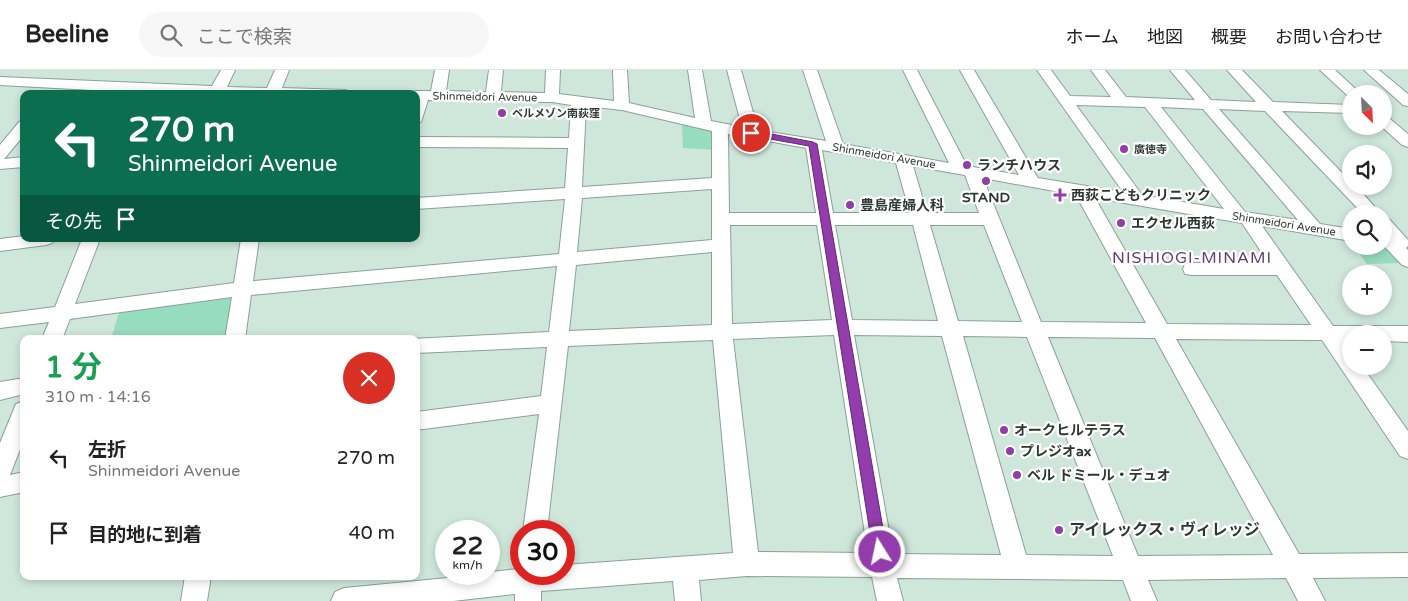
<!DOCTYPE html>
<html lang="ja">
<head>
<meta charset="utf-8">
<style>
  :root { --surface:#fff; --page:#f6f6f6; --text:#222; --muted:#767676; --line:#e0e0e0 }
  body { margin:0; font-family:"Varela Round","Noto Sans JP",sans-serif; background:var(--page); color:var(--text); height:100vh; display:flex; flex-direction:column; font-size:19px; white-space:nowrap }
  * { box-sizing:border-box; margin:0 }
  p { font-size:16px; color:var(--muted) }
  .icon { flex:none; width:28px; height:28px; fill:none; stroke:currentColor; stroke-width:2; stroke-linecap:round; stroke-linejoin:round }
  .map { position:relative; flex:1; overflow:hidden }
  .sheet { position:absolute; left:20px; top:265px; width:400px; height:245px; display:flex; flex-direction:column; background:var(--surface); border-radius:10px; box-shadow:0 2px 8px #0003 }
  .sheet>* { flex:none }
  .hud { position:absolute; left:20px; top:20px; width:400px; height:152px; border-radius:10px; box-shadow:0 2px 8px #0003; background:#0b6e4f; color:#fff; overflow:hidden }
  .needle { width:32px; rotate:156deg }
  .tools { position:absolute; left:1342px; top:15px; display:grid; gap:10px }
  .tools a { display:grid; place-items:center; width:50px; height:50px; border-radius:50%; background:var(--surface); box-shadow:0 2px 8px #0003; font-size:25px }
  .speed { position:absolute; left:435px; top:450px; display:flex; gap:10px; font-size:25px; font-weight:700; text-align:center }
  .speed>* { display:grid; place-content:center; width:65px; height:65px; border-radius:50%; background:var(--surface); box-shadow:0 2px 8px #0003; line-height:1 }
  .speed small { font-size:12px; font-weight:400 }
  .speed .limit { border:8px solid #d22; background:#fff; color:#111 }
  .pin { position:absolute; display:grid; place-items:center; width:42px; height:42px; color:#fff; margin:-21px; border:2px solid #fff; border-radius:50%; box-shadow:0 1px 5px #0007 }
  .me { position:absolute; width:55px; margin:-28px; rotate:350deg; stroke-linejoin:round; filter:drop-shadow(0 0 4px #0008) }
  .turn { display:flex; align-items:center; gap:18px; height:105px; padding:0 25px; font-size:22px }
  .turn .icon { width:65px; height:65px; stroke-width:2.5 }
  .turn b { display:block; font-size:35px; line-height:42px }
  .then { display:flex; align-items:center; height:48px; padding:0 25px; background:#0003; gap:10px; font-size:19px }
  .round { display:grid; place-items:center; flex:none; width:52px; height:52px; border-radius:26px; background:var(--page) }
  .head { display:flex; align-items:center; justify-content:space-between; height:85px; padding:0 25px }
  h1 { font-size:30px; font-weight:700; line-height:38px; color:#1e9e55 }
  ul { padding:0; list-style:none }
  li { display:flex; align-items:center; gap:15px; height:75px; padding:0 25px }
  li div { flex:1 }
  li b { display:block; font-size:19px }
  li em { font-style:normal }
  header { display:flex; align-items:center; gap:30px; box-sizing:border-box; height:70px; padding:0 25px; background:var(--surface); border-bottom:1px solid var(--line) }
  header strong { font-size:24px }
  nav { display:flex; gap:28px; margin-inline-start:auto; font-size:18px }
  .search { width:350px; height:45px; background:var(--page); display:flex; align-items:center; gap:12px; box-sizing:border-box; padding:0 18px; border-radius:28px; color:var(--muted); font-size:19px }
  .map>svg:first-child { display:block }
</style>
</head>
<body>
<header>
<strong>Beeline</strong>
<div class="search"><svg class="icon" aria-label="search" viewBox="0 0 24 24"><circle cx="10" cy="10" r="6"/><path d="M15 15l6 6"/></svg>ここで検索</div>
<nav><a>ホーム</a><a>地図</a><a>概要</a><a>お問い合わせ</a></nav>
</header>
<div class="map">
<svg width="1408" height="531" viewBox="0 0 1408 531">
  <rect width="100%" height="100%" fill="#cfe7db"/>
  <!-- green -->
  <path fill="#96dcbe" d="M 682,53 L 715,59 L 716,80 L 683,78 Z
    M 1384,175 L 1388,177 L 1402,193 L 1367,194 L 1354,176 Z
    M 225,226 L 231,228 L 227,269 L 111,269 L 120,239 Z"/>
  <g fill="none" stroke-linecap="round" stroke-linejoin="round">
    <defs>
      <path id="minor" d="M 221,0 L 235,0 L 227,17 L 267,18 L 275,0 L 289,0 L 282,18 L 346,20 L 353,24 L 166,24 L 0,15 L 0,7 L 212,16 Z
        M 435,0 L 449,0 L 446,21 L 486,22 L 489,0 L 503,0 L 501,22 L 545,23 L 546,0 L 560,0 L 559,24 L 614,31 L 613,0 L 627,0 L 629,33 L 695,48 L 688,0 L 702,0 L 711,51 L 742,57 L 727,0 L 741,0 L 758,60 L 826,71 L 803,0 L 817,0 L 843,74 L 949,93 L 903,0 L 917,0 L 967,96 L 1019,105 L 960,0 L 974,0 L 1038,108 L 1123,122 L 1037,0 L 1051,0 L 1070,26 L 1111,27 L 1091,0 L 1105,0 L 1126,27 L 1195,30 L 1170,0 L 1185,0 L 1211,30 L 1256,32 L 1227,0 L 1242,0 L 1273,32 L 1351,35 L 1351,43 L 1282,41 L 1351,112 L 1351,116 L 1356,116 L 1381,144 L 1363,144 L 1265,41 L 1219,39 L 1320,154 L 1351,159 L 1351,171 L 1262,156 L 1333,256 L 1408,256 L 1408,272 L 1384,271 L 1384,264 L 1351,264 L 1351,271 L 1344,271 L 1351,281 L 1351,296 L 1362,296 L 1408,361 L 1408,389 L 1400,386 L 1322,270 L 1176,269 L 1299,484 L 1408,483 L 1408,507 L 1313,508 L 1325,531 L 1298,531 L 1286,508 L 1148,510 L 1157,531 L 1131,531 L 1123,510 L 897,508 L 903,531 L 877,531 L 872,507 L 747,506 L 699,510 L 701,531 L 675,531 L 673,511 L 541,521 L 541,531 L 515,531 L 515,524 L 453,531 L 331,531 L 335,522 L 344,518 L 489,504 L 489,502 L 519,499 L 521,495 L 521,504 L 564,504 L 564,495 L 733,483 L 713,270 L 568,276 L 547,461 L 523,461 L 539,344 L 416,360 L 416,342 L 541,326 L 547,277 L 416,283 L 416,269 L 411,269 L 549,262 L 557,196 L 251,225 L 245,269 L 225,269 L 232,227 L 70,249 L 62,269 L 42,269 L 49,252 L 0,258 L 0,244 L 55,237 L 82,169 L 100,169 L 75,234 L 234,213 L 241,169 L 259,169 L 253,211 L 559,184 L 565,129 L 416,139 L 416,128 L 565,118 L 568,78 L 416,77 L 416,67 L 569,68 L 571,35 L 552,32 L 428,30 L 421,52 L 416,53 L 416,24 L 410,24 L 416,21 L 431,21 ZM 1076,35 L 1145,37 L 1224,139 L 1142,125 ZM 586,36 L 622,40 L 712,61 L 712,108 L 582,117 ZM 1161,37 L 1203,39 L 1298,150 L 1245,142 ZM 728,64 L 806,78 L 816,143 L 729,143 ZM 822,80 L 896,93 L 910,143 L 833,143 ZM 913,96 L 965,105 L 979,143 L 927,143 ZM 983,108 L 1076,125 L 1146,253 L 1041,252 ZM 712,119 L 712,170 L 577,182 L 582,128 ZM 1095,128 L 1242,153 L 1268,192 L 1192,193 L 1185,194 L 1183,199 L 1185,204 L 1192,205 L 1277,205 L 1311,255 L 1167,254 ZM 730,155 L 817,155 L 832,250 L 732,254 ZM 835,155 L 913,155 L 938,251 L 852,250 ZM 930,155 L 984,155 L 1022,252 L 958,251 ZM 712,182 L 712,255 L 569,261 L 576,195 ZM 834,265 L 868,483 L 758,482 L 733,269 ZM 854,265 L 942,266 L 1001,485 L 893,484 ZM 963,266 L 1027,267 L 1113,486 L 1026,485 ZM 1048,267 L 1155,268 L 1273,485 L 1138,486 Z
        M 1320,0 L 1335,0 L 1361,24 L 1351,24 L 1351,28 L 1349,27 Z
        M 1364,0 L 1379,0 L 1408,24 L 1408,36 L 1403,35 Z
        M 1384,47 L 1389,48 L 1408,64 L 1408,77 L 1402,75 L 1381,56 L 1384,56 Z
        M 24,50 L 24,65 L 4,89 L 24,87 L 24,97 L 0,99 L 0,75 L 19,52 Z
        M 1384,148 L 1390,150 L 1408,170 L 1408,176 L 1406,178 L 1408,180 L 1408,197 L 1402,195 L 1384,176 L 1384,168 L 1386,167 L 1384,165 Z
        M 24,166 L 24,169 L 55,169 L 52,173 L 46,175 L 0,181 L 0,169 Z
        M 24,308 L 24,324 L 0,330 L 0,312 Z
        M 24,331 L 24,369 L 10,405 L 24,402 L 24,422 L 0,427 L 0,373 L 16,334 Z
        M 185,506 L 211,506 L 207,531 L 181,531 Z"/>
    </defs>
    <!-- minor casing -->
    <use href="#minor" stroke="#8aa196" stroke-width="2"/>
    <!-- minor -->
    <use href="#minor" fill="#fff" fill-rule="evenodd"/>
  </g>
  <!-- route -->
  <path fill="#923dab" stroke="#5f286f" d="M 751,60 L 813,72 L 817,74 L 887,482 L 885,487 L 880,489 L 875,487 L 873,482 L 809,76 L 748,65 L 748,61 Z"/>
  <!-- markers -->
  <g fill="#923dab" stroke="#fff" stroke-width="2">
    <circle cx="502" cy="43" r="5"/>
    <circle cx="1124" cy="79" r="5"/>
    <circle cx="967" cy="95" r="5"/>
    <circle cx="986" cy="111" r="5"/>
    <path d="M1057.5 117.5h5v5h5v5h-5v5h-5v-5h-5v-5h5z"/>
    <circle cx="850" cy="135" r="5"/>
    <circle cx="1121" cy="153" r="5"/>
    <circle cx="1004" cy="360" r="5"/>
    <circle cx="1010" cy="381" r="5"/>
    <circle cx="1017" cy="405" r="5"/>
    <circle cx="1059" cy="460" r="5"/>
  </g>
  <g text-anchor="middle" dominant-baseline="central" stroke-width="4.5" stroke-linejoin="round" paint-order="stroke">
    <!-- far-street labels -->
    <g font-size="11" fill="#2e3833" stroke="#fff">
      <text transform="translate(485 27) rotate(1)">Shinmeidori Avenue</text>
      <text transform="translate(884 86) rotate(10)">Shinmeidori Avenue</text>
      <text transform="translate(1284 154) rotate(9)">Shinmeidori Avenue</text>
    </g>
    <!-- far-poi labels -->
    <g font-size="11" font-weight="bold" fill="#2e3833" stroke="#fff" text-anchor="start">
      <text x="512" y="43">ベルメゾン南荻窪</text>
      <text x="1134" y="79">廣徳寺</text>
    </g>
    <!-- poi labels -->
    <g font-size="14" font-weight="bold" fill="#2e3833" stroke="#fff" text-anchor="start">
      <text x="977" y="95">ランチハウス</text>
      <text x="1071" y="125">西荻こどもクリニック</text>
      <text x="986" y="127" text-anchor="middle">STAND</text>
      <text x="860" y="135">豊島産婦人科</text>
      <text x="1131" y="153">エクセル西荻</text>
      <text x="1014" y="360">オークヒルテラス</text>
      <text x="1020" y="381">プレジオax</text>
      <text x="1027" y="405">ベル ドミール・デュオ</text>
    </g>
    <!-- quarter labels -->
    <g font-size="16" letter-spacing="1" fill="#653b72" stroke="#fff">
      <text x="1192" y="188">NISHIOGI-MINAMI</text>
    </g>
    <!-- near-poi labels -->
    <g font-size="16" font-weight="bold" fill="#2e3833" stroke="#fff" text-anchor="start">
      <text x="1069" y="460">アイレックス・ヴィレッジ</text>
    </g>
  </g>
</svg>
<div class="tools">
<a><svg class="needle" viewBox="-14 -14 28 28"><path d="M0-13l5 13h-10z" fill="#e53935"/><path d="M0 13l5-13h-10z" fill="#767676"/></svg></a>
<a><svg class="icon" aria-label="sound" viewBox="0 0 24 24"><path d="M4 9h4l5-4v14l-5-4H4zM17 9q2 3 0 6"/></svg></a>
<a><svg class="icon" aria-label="search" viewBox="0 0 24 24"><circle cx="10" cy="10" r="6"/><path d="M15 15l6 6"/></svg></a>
<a>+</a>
<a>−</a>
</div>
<div class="speed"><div>22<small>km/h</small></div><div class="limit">30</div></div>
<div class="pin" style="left:751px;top:63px;background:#d93025"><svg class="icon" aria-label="arrive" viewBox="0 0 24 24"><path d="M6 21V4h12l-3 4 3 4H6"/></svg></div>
<svg class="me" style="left:880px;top:482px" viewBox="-20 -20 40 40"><circle r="17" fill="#923dab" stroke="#fff" stroke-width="3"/><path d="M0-11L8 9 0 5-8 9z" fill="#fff"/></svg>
<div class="hud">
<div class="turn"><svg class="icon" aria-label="left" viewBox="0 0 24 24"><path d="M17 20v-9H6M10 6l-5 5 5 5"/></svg><div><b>270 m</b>Shinmeidori Avenue</div></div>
<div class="then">その先<svg class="icon" aria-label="arrive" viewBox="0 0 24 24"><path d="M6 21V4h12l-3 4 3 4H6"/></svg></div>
</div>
<section class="sheet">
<div class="head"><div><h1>1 分</h1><p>310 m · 14:16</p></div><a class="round" style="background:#d93025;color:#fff"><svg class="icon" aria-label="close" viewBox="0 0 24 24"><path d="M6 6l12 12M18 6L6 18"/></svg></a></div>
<ul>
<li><svg class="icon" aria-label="left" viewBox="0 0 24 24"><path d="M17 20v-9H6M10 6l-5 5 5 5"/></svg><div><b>左折</b><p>Shinmeidori Avenue</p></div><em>270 m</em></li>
<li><svg class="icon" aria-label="arrive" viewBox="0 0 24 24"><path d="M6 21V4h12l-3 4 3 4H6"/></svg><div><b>目的地に到着</b></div><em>40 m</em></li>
</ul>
</section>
</div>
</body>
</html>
